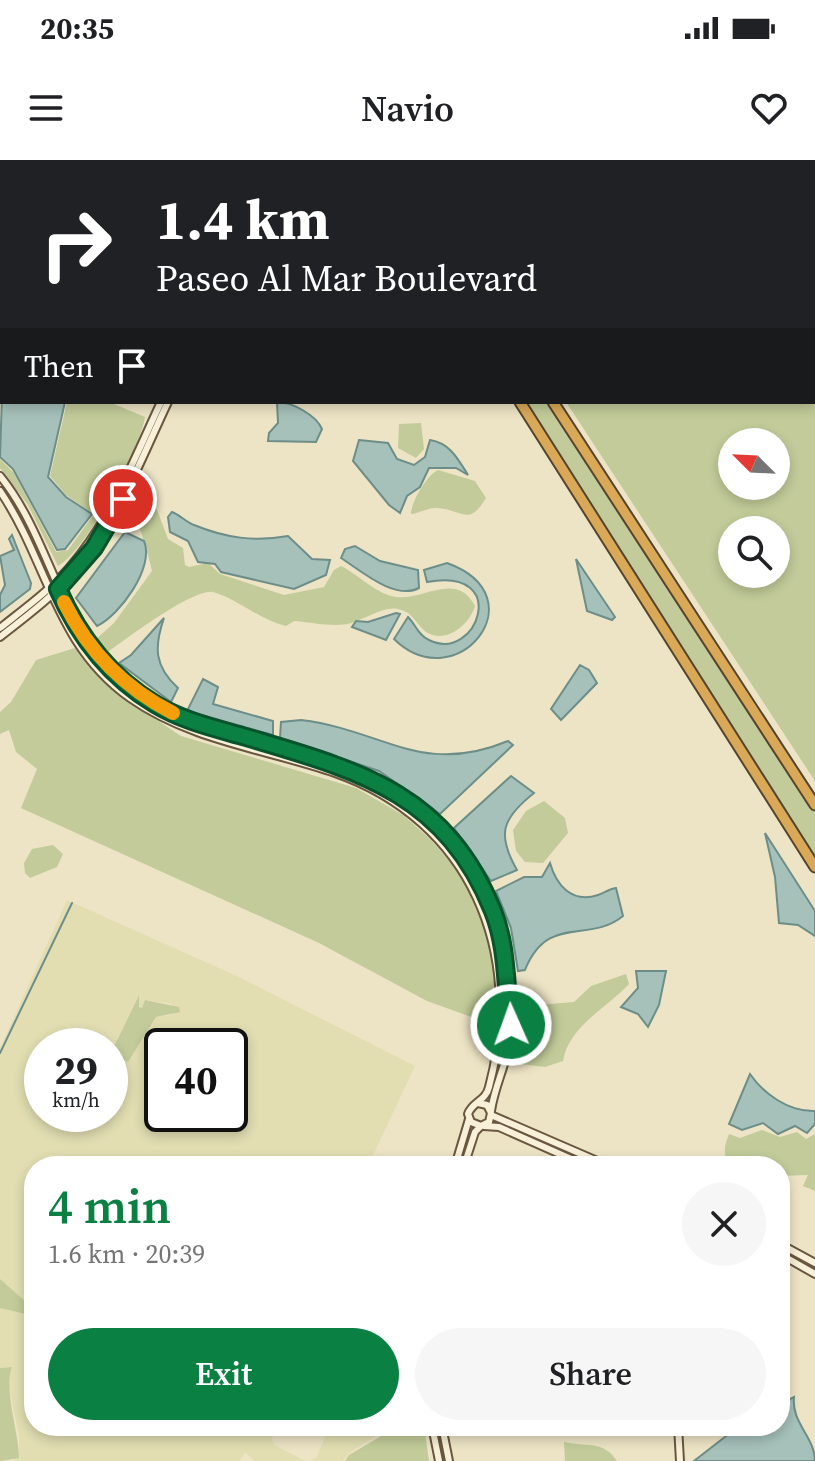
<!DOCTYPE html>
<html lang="en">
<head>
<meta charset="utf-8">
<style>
  :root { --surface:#fff; --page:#f6f6f6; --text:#202124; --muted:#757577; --accent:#0b8043 }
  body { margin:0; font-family:"Source Serif 4",serif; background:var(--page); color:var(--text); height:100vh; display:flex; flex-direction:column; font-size:30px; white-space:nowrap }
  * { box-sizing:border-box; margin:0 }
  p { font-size:26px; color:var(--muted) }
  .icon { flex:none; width:44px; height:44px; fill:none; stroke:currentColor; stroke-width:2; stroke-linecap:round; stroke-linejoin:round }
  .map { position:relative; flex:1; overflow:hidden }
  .sheet { position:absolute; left:24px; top:996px; width:766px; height:280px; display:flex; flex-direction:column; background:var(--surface); border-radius:32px; box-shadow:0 4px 12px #0003 }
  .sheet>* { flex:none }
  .banner { position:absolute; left:0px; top:0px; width:816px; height:244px; box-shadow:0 4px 12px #0003; background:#202124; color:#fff; overflow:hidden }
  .needle { width:52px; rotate:294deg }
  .fabs { position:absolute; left:718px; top:268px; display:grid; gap:16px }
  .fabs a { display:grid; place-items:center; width:72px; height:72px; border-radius:50%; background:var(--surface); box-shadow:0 4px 12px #0003; font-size:40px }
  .speed { position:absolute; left:24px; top:868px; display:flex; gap:16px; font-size:40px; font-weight:700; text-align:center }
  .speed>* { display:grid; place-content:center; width:104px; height:104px; border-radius:50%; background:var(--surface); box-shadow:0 4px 12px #0003; line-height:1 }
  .speed small { font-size:20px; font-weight:400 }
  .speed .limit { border:4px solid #111; border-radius:12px; background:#fff; color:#111 }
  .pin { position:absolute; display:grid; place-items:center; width:68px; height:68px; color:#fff; margin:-34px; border:4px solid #fff; border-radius:50%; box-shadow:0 2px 8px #0007 }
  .me { position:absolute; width:88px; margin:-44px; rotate:358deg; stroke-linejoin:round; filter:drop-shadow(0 0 6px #0008) }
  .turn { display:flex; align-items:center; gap:28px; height:168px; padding:0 24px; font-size:36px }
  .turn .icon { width:104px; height:104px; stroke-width:2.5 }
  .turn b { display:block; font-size:56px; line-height:68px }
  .then { display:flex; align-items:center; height:76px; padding:0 24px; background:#0003; gap:16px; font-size:30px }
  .round { display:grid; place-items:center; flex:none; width:84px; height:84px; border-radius:42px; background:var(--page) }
  .summary { display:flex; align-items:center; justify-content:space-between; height:136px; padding:0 24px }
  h1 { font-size:48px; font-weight:600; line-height:60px; color:var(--accent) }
  .primary-button { display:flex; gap:16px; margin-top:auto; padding:16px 24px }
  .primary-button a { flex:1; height:92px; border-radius:48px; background:var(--accent); color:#fff; font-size:32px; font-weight:600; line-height:92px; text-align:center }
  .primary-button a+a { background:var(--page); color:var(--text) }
  .status { display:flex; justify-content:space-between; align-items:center; height:56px; padding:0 40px; background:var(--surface); direction:ltr }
  .status svg { height:22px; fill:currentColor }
  header { display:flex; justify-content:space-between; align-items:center; height:104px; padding:0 24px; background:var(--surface); font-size:36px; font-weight:600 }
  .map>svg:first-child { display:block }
</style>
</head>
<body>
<div class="status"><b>20:35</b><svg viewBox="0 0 49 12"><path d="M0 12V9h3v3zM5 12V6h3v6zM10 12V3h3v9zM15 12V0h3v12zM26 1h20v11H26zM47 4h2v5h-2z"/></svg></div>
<header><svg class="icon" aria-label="menu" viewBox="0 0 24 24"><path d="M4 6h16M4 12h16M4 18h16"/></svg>Navio<svg class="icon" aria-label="heart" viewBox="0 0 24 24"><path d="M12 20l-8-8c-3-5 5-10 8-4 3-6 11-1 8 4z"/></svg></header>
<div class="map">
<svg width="815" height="1301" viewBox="0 0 815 1301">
  <rect width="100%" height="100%" fill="#ede4c5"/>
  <!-- farmland -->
  <path fill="#e2deb2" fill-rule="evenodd" d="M 67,740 L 239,817 L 415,906 L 368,1006 L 34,1006 L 34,1149 L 0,1119 L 0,888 ZM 138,836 L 139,847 L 142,848 L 145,840 L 172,844 L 171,855 L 156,857 L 128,901 L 111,893 ZM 42,886 L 110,886 L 110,954 L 42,954 ZM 162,886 L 230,886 L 230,954 L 162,954 Z
    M 0,1148 L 34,1156 L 34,1266 L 277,1266 L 272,1279 L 274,1285 L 306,1301 L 254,1301 L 245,1292 L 240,1301 L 12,1301 L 19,1298 L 19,1276 L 7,1219 L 9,1207 L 0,1208 Z
    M 330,1266 L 358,1266 L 361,1272 L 373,1266 L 391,1266 L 348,1294 L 343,1301 L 310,1301 L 316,1298 Z"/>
  <!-- green -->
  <path fill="#c2cb99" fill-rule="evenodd" d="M 407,0 L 815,0 L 815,621 L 566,242 L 814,242 L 814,2 ZM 732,282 L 776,282 L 776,326 L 732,326 ZM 732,370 L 776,370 L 776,414 L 732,414 Z
    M 67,242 L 109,242 L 145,257 C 140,289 86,391 58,406 L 28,345 L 0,308 L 0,299 L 14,313 L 56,392 L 68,390 L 94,354 L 66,335 L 50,316 Z
    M 526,242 L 548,242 L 815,653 L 815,699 Z
    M 421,263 L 424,289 L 416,298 L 398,288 L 399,264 Z
    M 438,310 L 475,321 L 486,338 C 468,368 463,349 436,348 C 426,348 418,354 411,354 C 411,342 427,315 438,310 Z
    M 144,334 L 157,350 L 168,379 L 183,388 L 185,405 L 189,407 L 208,403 L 220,414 L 284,435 L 324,427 L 334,410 L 341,406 C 359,415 376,434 396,437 C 422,441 457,410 475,446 C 470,464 446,485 426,472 C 415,463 413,452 398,449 C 384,446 363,460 351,463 C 336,468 310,462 294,461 L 286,466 C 258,459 236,438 213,432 C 194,428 127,478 108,492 L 95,480 L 114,463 L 152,411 C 147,386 134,361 137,336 Z
    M 75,488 L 119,535 L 181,576 L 356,628 L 403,655 L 429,678 L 467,720 L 489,769 L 501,845 L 491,864 L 427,841 L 319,783 L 21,648 L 37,609 L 16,592 L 9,570 L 0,574 L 0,552 L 11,542 L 36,500 Z
    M 544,641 L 565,658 L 568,673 L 543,703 L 525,702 L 516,691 L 513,670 L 526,651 Z
    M 53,685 L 63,694 L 57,707 L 30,718 L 25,713 L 24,703 L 32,689 Z
    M 626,814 L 629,824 C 608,847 568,867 563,901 L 545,907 L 514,903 L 518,874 L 525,871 L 538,845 L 574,842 L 591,826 Z
    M 139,835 L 139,847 L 142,848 L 145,840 L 179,847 L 180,852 L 156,857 L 128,902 L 111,893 Z
    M 762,970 L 780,977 L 797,972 L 806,979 L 815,974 L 815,1031 L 803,1026 L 808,1015 L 780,1016 L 780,1006 L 731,1006 C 722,996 724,986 729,974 L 740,978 Z
    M 0,1119 L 34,1149 L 34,1156 L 0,1148 Z
    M 12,1207 C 3,1228 19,1272 19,1298 L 0,1301 L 0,1208 Z
    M 393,1266 L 424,1266 L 429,1301 L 345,1301 L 349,1295 L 388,1272 Z
    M 564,1282 C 585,1287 604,1280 617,1301 L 565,1301 Z"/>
  <!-- water -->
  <path fill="#a6c0ba" stroke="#6d8e88" stroke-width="2" d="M 2,235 L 2,242 L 65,242 L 48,317 L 66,337 L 92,354 L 65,389 L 57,390 L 13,309 L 0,297 Z
    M 277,242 C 292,242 316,255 322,269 L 316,282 L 268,281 L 269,273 L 278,263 Z
    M 359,280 L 388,283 L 397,299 L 414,305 L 425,297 L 430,280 C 450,283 458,299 468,315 L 456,308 L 429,308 L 420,327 L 407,336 L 400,353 L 389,345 L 353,301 Z
    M 172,352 C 180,355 186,362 194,365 C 226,378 254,382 288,376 L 312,399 L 330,400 L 326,415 L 294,429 L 221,412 L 215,404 L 198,402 L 188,381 L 170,372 L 168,357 Z
    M 125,372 L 144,381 C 155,407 120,455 97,466 L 76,438 Z
    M 12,375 L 31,423 L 30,429 L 0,452 L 0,435 L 5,425 L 0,396 L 14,390 L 9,379 Z
    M 355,386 L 380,401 L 418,410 L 419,428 C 395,441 360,410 341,398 L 345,389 Z
    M 576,399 L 615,457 L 612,460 L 587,451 Z
    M 447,403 C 541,437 456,540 394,479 L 408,457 C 416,465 418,475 429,480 C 477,504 512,406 427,422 L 424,410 Z
    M 396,453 L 400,454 L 386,480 L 352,467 L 356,461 L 368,462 Z
    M 164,458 C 154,487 154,506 178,528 L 171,542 L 119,503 L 131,495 Z
    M 580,505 L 589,510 L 597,523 L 561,560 L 551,549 Z
    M 203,519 L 218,527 L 213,544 L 273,561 L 273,575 L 187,551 Z
    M 301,560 C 384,570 421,617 508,581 L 513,585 L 440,654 L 379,611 L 280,578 L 281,562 Z
    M 511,616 L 534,633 C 501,659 497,675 517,710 L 491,721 L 454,668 Z
    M 765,673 L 815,751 L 815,776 L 798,765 L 779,763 L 775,717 Z
    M 550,703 C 556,724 571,744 598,735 C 604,733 609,729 616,728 L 623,756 C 589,784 548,753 525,810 L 518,811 L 511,768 L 496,731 L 524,717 L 542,717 Z
    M 636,811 L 666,811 L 659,845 L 648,867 L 638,854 L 621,847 L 638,828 Z
    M 750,914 C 763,933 788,952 815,951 L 815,964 L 807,973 L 795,966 L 778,974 L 763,963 L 742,970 L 729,964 Z
    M 794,1237 C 791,1263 815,1277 815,1301 L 694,1301 L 739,1266 L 780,1266 L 780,1244 Z"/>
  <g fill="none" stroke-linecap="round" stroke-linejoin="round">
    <!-- stream -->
    <path stroke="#6d8e88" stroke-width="2" d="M 0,893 L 72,743"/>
    <defs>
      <path id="secondary" d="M 97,0 L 100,2
        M 309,2 L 311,0
        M 316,2 L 317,0
        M 0,316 C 52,380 58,468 124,522 C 176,565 245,578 309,595 C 443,633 512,731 511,869 C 510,898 495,923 491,951
        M 0,331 C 48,402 55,485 130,538 C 191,581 266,589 335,613 C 471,661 525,792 489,927 C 486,941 472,942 468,954 L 471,962 L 481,966 L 489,962 L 491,953 L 487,945 L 478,943
        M 0,468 C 24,449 49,431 69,408 C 111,360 134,299 161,242
        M 0,477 C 27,456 55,435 78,408 C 119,359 141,299 168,242
        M 491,955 L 609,1006
        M 484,966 L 499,967 L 587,1006
        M 455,1006 L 469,959
        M 464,1006 L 475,972 L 481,966
        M 780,1084 L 815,1103
        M 780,1094 L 815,1114
        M 432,1266 L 439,1301
        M 442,1266 L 449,1301
        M 678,1266 L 680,1301"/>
      <path id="highway" d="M 368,0 L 369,2
        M 395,0 L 397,2
        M 520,242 L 815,707
        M 553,242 L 815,645"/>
    </defs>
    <!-- secondary casing -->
    <use href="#secondary" stroke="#69573f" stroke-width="10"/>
    <!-- highway casing -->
    <use href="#highway" stroke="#55442f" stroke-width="13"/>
    <!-- secondary -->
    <use href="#secondary" stroke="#f8f0d8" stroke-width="6"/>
    <!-- highway -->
    <use href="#highway" stroke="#d9a958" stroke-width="9"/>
  </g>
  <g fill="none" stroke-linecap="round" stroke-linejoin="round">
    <defs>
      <path id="route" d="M 123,339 L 94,388 L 58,429 C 79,477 110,517 155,544 C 183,561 215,568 246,577 C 357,610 445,632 493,751 C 508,789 505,826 511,865"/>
    </defs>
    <!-- route casing -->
    <use href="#route" stroke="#07532c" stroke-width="20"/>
    <!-- route -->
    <use href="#route" stroke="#0b8043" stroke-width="14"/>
    <!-- slow -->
    <path stroke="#f59e0b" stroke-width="14" d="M 64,442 C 88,491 124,528 173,553"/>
  </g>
</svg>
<div class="fabs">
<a><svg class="needle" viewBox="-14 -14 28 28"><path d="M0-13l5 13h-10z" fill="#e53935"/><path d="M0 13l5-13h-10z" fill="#757577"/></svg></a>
<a><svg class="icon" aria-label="search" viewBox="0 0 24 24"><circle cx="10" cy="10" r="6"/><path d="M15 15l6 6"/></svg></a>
</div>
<div class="speed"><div>29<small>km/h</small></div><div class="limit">40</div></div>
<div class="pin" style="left:123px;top:339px;background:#d93025"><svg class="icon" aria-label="arrive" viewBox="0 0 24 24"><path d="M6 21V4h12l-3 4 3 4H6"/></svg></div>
<svg class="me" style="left:511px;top:865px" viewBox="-20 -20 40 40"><circle r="17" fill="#0b8043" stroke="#fff" stroke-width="3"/><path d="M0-11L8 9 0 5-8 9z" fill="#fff"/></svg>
<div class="banner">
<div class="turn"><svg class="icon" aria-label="right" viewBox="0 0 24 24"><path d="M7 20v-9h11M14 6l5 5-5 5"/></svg><div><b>1.4 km</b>Paseo Al Mar Boulevard</div></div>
<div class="then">Then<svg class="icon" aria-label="arrive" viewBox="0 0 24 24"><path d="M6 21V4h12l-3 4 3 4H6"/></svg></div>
</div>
<section class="sheet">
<div class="summary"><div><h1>4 min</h1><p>1.6 km · 20:39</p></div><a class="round"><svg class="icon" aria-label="close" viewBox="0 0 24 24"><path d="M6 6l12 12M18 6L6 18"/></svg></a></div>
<div class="primary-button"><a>Exit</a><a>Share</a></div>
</section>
</div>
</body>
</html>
